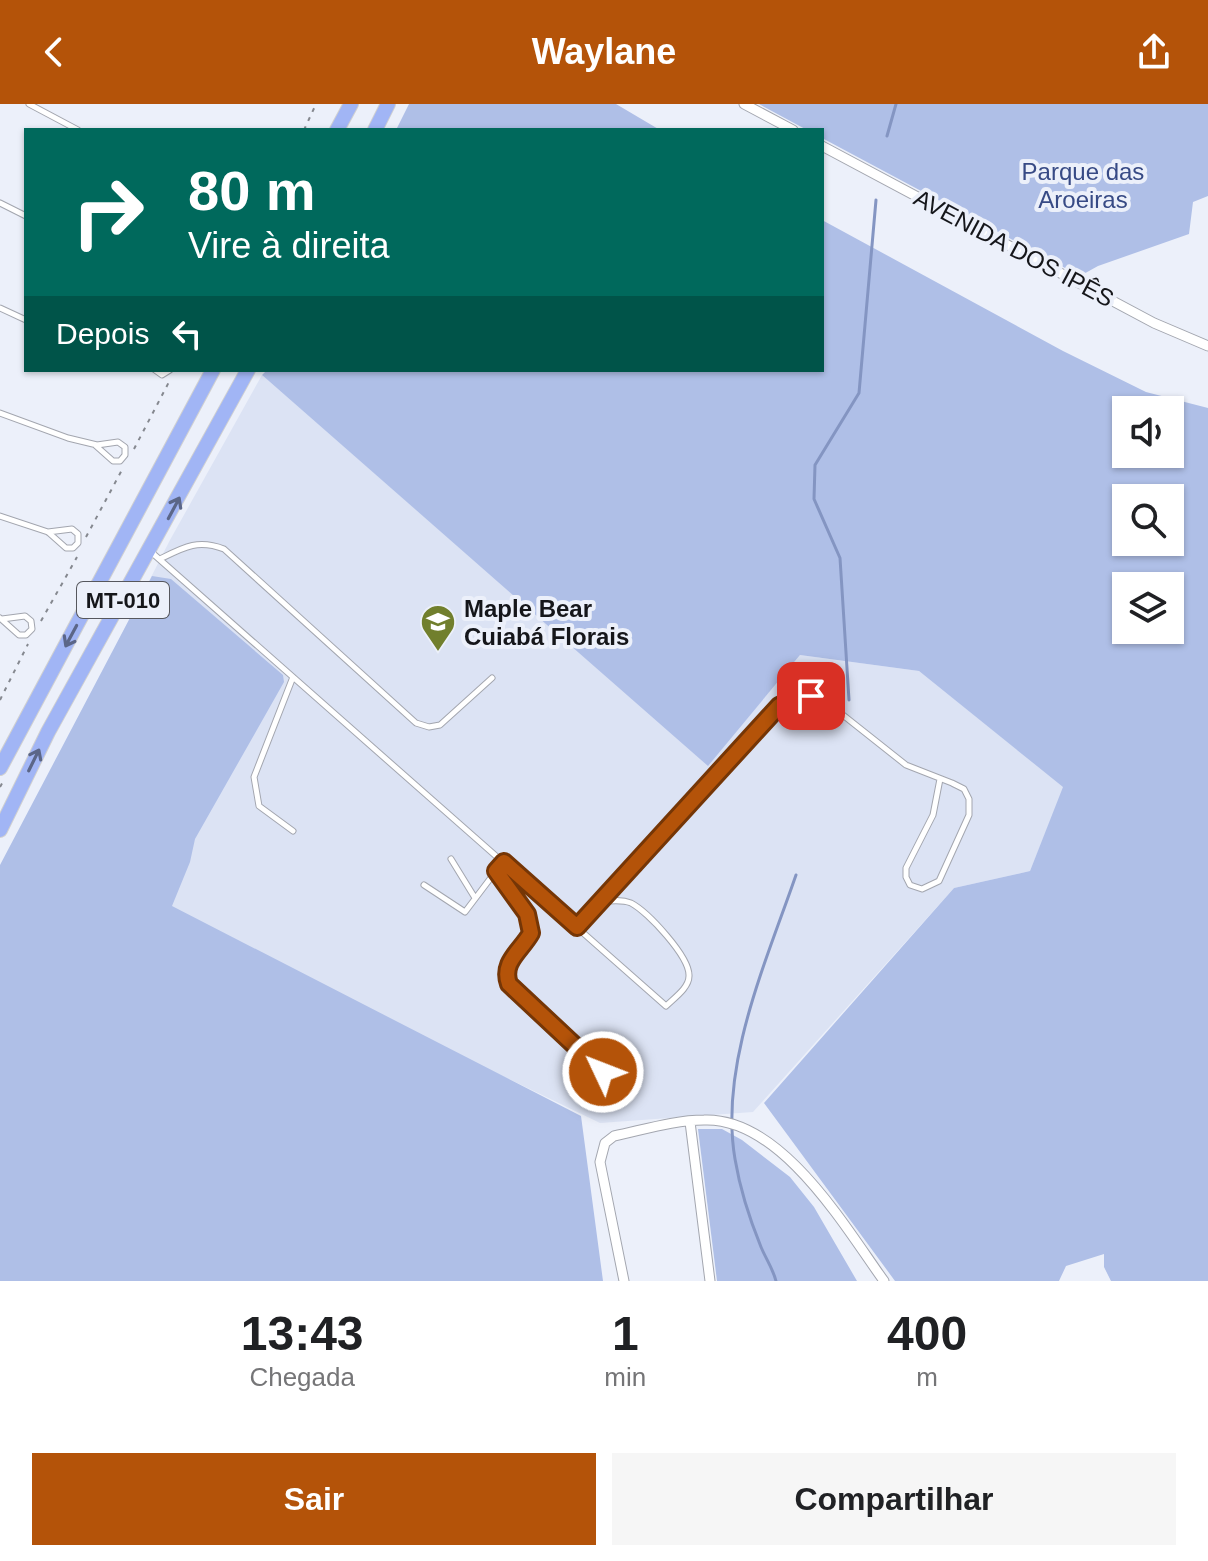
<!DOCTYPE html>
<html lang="pt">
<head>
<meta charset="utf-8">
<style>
  :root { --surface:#fff; --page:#f6f6f6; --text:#202124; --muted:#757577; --accent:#b45309 }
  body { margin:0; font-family:Arial,sans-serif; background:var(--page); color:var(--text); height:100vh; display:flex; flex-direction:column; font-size:30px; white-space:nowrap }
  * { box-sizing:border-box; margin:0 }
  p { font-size:26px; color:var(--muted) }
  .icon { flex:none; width:44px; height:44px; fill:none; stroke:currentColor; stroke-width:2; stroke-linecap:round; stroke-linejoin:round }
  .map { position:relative; height:1177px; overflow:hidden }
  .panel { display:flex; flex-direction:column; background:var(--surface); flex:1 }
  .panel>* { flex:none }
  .top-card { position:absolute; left:24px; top:24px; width:800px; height:244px; border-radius:0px; box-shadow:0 2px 6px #0004; background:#00695c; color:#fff; overflow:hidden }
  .tools { position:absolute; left:1112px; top:292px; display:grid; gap:16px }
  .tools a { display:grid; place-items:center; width:72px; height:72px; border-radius:0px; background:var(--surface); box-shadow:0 2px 6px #0004; font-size:40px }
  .pin { position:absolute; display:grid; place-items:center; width:68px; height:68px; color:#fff; margin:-34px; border-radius:16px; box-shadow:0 4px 12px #0006 }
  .me { position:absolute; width:88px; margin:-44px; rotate:313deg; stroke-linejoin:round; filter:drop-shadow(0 0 6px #0008) }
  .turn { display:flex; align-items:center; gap:28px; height:168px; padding:0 32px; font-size:36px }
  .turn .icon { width:104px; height:104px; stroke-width:2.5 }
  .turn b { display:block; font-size:56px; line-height:68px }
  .then { display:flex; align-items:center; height:76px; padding:0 32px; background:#0003; gap:16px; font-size:30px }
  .eta { display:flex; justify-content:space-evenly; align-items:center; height:136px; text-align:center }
  .eta b { font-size:48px; font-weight:700; line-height:56px }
  .primary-button { display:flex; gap:16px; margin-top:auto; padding:16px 32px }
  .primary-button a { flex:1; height:92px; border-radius:0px; background:var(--accent); color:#fff; font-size:32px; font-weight:700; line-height:92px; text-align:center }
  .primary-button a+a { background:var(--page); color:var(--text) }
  header { display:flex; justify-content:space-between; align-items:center; height:104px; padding:0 32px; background:var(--accent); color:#fff; font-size:36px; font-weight:700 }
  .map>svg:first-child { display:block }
</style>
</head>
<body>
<header><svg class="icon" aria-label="back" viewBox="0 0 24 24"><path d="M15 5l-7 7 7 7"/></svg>Waylane<svg class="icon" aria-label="share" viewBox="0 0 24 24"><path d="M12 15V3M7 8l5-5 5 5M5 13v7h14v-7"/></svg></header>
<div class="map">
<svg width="1208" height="1177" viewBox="0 0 1208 1177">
  <rect width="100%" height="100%" fill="#ecf0fa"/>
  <!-- built -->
  <path fill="#dce3f4" d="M 262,271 L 708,661 L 800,551 L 919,567 L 1064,683 L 1030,767 L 954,784 L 753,1008 L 600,1019 L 16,737 L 170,436 Z"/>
  <!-- green -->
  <path fill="#afbfe7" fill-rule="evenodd" d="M 409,0 L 616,0 L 660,26 L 396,26 Z
    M 759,0 L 1208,0 L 1208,92 L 1193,98 L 1189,130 L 1098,162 L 1080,172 L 822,34 L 822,26 L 807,26 Z
    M 822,116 L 1063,247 L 1146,288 L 1208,304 L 1208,1177 L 1111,1177 L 1104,1163 L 1104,1150 L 1066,1162 L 1059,1177 L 895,1177 L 764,999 L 954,784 L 1030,767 L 1063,683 L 919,567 L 800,551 L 708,662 L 262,271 L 267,266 L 822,266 ZM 1126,306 L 1170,306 L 1170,350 L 1126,350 ZM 1170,394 L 1170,438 L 1126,438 L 1126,394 ZM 1170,482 L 1170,526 L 1126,526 L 1126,482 Z
    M 152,472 L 171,475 L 283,571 L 284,578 L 195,735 L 190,758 L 172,802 L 581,1012 L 603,1177 L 0,1177 L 0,761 Z
    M 698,1025 L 722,1025 L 742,1036 L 790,1073 L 814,1103 L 857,1177 L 717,1177 Z"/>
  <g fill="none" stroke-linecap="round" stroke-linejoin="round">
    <!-- stream -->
    <path stroke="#8495c2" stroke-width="3" d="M 887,32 L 896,0
      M 849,596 L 840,454 L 814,395 L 815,361 L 859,289 L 876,96
      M 776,1177 C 773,1165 766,1155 761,1143 C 750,1116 740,1085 735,1055 C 719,962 766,858 796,771"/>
    <defs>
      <path id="lane" d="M 29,0 L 78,26
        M 0,99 L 26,112
        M 0,204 L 26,216
        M 155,266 L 162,271 L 170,266
        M 0,309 L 68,334 L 97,341 L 118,338 L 125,343 L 125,351 L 120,357 L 113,357 L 95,341
        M 0,412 L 48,428 L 66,444 L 73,444 L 78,439 L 78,430 L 72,425 L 48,428
        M 150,447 L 666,902 C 674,894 689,884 689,872 C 690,853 648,808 631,799 C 621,795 609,797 599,798
        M 160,455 C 184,443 198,435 224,445 L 416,619 L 429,623 L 440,621 L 492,574
        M 0,514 L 19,531 L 26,531 L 32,525 L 31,517 L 25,512 L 2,515
        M 293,573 L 254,673 L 259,702 L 293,727
        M 451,755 L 475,794
        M 504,758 L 496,767 L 527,810 L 531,829 C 521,847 501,858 509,880 L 603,968
        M 424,781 L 465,808 L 496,767
        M 577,823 L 779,602 C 795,594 807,591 824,596 L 906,661 L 952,679 L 964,685 L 969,695 L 969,711 L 939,777 L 922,785 L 910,781 L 906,773 L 906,764 L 933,711 L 940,675"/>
      <path id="street" d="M 744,0 L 793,26
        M 822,42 L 1154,219 L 1208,242
        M 690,1018 L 710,1177
        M 624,1177 L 600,1058 L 605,1039 L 614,1032 C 643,1026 675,1016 704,1016 C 781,1013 845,1123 884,1177"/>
      <path id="primary" d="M 337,26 L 351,0
        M 375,26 L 388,0
        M 0,664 L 213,266
        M 0,726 L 48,628 L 248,266"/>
    </defs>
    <!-- lane casing -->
    <use href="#lane" stroke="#a3a6af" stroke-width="7"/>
    <!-- street casing -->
    <use href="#street" stroke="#a3a6af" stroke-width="11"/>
    <!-- primary casing -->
    <use href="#primary" stroke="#d0d0d1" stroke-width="16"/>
    <!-- path -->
    <path stroke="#85888f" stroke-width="2" stroke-dasharray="4 6" stroke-linecap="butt" d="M 304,26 L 316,0
      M 134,345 L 170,276
      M 86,433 L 123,364
      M 41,517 L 77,453
      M 0,596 L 28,540
      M 0,683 L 4,676"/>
    <!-- lane -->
    <use href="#lane" stroke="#fff" stroke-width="5"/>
    <!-- street -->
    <use href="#street" stroke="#fff" stroke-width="9"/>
    <!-- primary -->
    <use href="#primary" stroke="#a1b5f5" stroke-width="14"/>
  </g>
  <!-- one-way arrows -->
  <defs><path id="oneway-shaft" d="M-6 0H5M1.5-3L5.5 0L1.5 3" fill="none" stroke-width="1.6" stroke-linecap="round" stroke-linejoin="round" transform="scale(2)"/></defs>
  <g stroke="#5b6688">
    <use href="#oneway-shaft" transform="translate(174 404) rotate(-62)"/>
    <use href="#oneway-shaft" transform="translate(71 532) rotate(118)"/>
    <use href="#oneway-shaft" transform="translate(34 656) rotate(-64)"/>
  </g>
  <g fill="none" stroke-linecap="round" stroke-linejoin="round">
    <defs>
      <path id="route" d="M 603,968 L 509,880 C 501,858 521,847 531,829 L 527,810 L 496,767 L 504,758 L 577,823 L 779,602 L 793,595 L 811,592"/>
    </defs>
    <!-- route casing -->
    <use href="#route" stroke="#753606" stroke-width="20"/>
    <!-- route -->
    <use href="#route" stroke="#b45309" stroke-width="14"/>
  </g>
  <!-- icons -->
  <defs>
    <symbol id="school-pin" viewBox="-11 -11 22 30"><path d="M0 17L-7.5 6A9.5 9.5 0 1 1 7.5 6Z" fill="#717f2d" stroke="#ecf0fa"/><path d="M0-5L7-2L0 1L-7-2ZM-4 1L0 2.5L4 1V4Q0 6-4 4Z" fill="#fff"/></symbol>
  </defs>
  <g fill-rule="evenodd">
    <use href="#school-pin" x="418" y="498" width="40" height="54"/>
  </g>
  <g text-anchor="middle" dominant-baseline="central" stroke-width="8" stroke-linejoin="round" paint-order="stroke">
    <!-- shield labels -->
    <rect fill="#ecf0fa" stroke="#56575d" stroke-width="2" x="77" y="478" width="92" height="36" rx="6"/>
    <g font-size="22" font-weight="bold" fill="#15161a">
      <text x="123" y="496">MT-010</text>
    </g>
    <!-- park labels -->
    <g font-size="24" fill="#374a85" stroke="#ecf0fa">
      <text x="1083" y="67">Parque das<tspan x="1083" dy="28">Aroeiras</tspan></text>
    </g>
    <!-- street labels -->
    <g font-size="24" fill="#15161a" stroke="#ecf0fa">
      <text transform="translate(1014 144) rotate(28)">AVENIDA DOS IPÊS</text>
    </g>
    <!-- poi labels -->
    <g font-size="24" font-weight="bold" fill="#15161a" stroke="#ecf0fa" text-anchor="start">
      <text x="464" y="504">Maple Bear<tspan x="464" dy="28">Cuiabá Florais</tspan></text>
    </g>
  </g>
</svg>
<div class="tools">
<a><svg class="icon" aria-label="sound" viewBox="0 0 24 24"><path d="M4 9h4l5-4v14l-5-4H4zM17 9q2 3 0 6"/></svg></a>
<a><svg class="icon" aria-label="search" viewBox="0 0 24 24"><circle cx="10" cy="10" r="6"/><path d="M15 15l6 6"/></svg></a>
<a><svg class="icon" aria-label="layers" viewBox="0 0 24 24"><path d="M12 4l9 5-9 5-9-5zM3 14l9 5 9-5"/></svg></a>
</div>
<div class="pin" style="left:811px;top:592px;background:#d93025"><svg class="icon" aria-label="arrive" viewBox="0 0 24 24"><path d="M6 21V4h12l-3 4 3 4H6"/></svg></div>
<svg class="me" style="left:603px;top:968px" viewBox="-20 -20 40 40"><circle r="17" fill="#b45309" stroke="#fff" stroke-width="3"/><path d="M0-11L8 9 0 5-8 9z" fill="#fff"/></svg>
<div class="top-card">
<div class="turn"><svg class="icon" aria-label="right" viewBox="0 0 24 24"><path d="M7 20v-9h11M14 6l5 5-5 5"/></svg><div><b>80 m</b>Vire à direita</div></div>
<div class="then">Depois<svg class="icon" aria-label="left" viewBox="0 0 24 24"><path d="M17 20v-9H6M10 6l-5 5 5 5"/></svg></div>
</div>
</div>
<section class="panel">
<div class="eta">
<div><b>13:43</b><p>Chegada</p></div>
<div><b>1</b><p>min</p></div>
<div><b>400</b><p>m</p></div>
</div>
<div class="primary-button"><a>Sair</a><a>Compartilhar</a></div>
</section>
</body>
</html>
